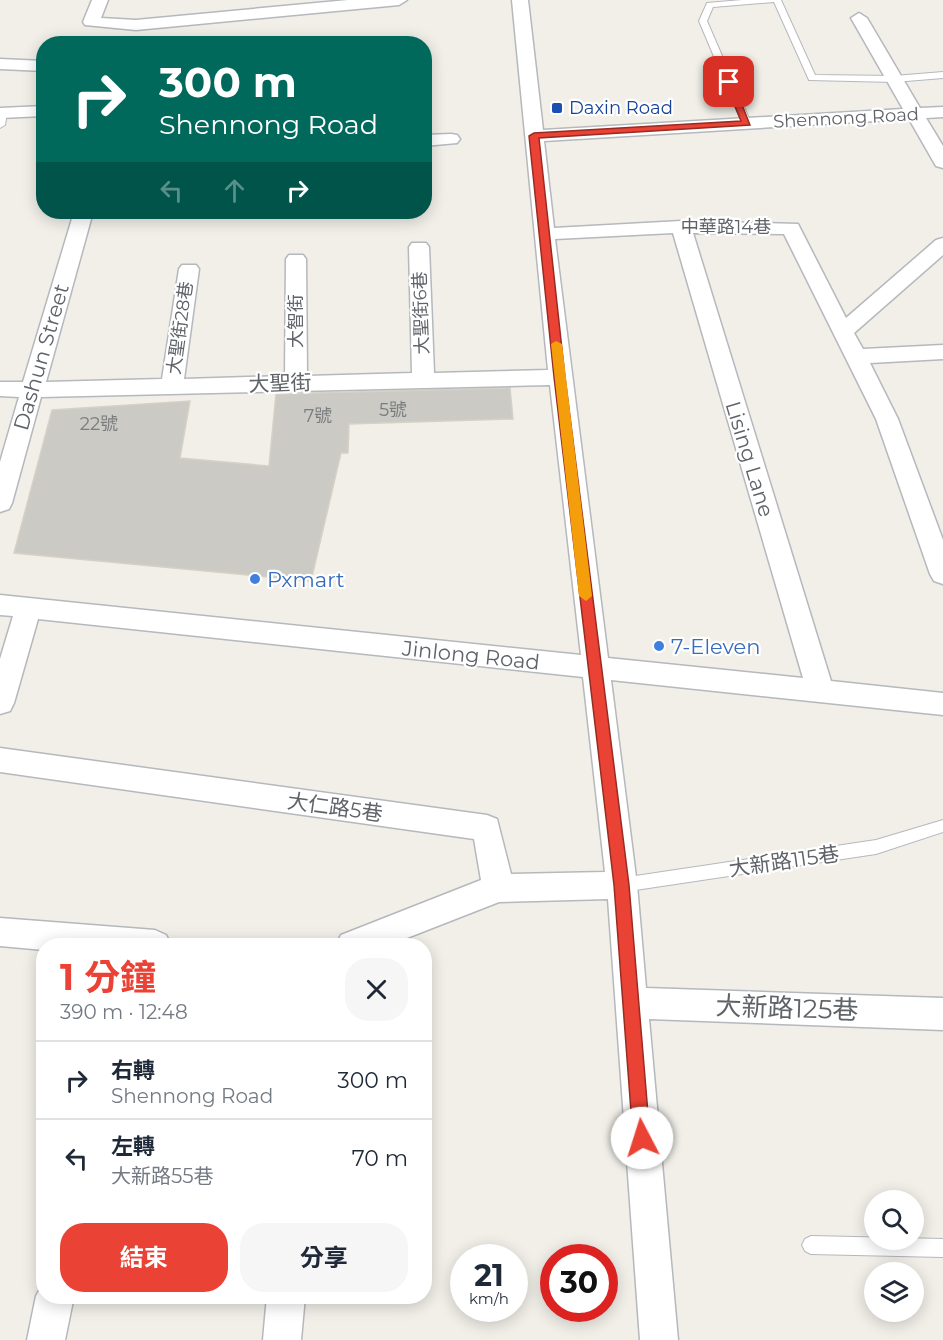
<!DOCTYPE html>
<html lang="zh-TW">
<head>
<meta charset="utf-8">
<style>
  :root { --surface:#fff; --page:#f6f6f7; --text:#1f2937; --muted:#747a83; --line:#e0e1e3; --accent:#ea4335 }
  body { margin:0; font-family:Montserrat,"Noto Sans TC",sans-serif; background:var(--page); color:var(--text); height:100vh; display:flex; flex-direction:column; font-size:22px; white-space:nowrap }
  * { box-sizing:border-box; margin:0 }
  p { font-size:20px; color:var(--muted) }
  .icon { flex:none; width:33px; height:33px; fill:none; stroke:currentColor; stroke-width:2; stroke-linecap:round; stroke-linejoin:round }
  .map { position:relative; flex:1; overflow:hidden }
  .drawer { position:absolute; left:36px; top:938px; width:396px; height:366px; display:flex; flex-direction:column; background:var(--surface); border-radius:24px; box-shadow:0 3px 15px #0003 }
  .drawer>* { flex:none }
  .guide { position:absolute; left:36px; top:36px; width:396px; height:183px; border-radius:24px; box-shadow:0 3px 15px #0003; background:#00695c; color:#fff; overflow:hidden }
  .controls { position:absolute; left:864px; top:1190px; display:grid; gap:12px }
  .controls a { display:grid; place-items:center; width:60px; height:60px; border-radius:50%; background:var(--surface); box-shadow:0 3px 15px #0003; font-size:30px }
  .speed { position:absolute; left:450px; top:1244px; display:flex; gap:12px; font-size:30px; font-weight:700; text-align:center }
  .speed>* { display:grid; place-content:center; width:78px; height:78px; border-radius:50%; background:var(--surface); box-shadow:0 3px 15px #0003; line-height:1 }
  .speed small { font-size:15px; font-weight:400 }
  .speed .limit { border:9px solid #d22; background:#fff; color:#111 }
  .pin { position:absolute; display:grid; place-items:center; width:51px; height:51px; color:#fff; margin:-26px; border-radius:12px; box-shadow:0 3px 9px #0006 }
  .me { position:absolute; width:66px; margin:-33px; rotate:355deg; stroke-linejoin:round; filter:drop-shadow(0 0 4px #0008) }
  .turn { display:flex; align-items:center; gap:21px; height:126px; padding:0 24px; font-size:27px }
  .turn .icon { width:78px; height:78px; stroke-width:2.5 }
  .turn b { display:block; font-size:42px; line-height:51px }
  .lanes { display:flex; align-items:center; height:57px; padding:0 24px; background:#0003; justify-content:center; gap:30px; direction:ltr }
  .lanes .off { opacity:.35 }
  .round { display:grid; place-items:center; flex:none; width:63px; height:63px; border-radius:24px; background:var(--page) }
  .summary { display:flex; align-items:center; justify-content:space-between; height:102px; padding:0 24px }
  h1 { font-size:36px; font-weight:700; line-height:45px; color:var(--accent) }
  .cta { display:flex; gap:12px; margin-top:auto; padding:12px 24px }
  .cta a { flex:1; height:69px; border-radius:24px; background:var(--accent); color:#fff; font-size:24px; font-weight:700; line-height:69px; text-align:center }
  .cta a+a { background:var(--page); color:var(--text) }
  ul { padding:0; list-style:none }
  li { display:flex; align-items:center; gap:18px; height:78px; padding:0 24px; border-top:2px solid var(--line) }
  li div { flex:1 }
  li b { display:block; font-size:22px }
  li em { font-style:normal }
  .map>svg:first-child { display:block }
</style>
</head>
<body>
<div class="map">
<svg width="943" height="1340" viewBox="0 0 943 1340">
  <rect width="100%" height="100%" fill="#f1efe8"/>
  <!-- building -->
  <path fill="#cccac5" stroke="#d6d1c6" stroke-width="1.5" d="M 510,388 L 513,419 L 349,424 L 348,453 L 341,453 L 311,581 L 14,553 L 52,410 L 190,401 L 180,458 L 269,466 L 276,394 Z"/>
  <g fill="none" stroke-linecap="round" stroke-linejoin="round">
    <defs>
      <path id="lane" d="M 742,0 L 781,0 L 815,75 L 894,76 L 943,72 L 943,78 L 894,82 L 809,80 L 774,2 L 713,7 L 707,21 L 751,123 L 743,125 L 699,21 L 707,3 Z
        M 3,110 L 7,113 L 5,125 L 0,128 L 0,111 Z
        M 943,820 L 943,832 L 876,854 L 622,892 L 617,890 L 614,885 L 617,880 L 622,878 L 876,840 Z
        M 811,1236 L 943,1239 L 943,1257 L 811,1254 L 805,1251 L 802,1245 L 805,1239 Z"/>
      <path id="street" d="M 92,0 L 108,0 L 101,18 L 136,20 L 348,0 L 407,0 L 399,5 L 136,30 L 85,25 L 83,22 Z
        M 512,0 L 528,0 L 543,130 L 903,109 L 851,18 L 859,13 L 867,18 L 920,108 L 943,107 L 943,117 L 926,118 L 943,146 L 943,168 L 936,166 L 909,119 L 544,141 L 554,228 L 681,221 L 798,224 L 846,318 L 936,240 L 943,238 L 943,255 L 854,333 L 863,349 L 943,345 L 943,359 L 870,363 L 898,419 L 943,540 L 943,584 L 934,581 L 930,574 L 876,419 L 784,234 L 693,233 L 831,681 L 943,693 L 943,715 L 611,680 L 637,885 L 646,988 L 943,998 L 943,1030 L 649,1019 L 678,1340 L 640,1340 L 608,899 L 499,902 L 389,945 L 336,945 L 341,935 L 481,880 L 474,839 L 0,772 L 0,748 L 487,815 L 497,819 L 511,874 L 605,872 L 583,677 L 38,619 L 14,703 L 10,711 L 0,714 L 0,659 L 13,616 L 0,615 L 0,595 L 581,655 L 550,385 L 41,397 L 12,503 L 9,509 L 0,512 L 0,462 L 19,397 L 0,396 L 0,382 L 23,382 L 74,212 L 93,212 L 46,382 L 162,379 L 179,269 L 182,265 L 196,265 L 199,269 L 184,379 L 285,376 L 286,259 L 289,255 L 303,255 L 306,259 L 307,376 L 412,373 L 409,247 L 412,243 L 426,243 L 429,247 L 434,373 L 548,370 ZM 673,233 L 803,678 L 608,658 L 555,239 Z
        M 0,59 L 44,61 L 44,71 L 0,69 Z
        M 44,106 L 44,116 L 0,118 L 0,108 Z
        M 451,134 L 457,135 L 460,139 L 457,143 L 424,146 L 424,135 Z
        M 0,918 L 155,930 L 166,935 L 171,945 L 44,945 L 44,950 L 0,946 Z
        M 44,1282 L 44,1296 L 74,1296 L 65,1340 L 27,1340 L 36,1296 Z
        M 267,1296 L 305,1296 L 301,1340 L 263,1340 Z"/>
    </defs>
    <!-- lane casing -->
    <use href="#lane" stroke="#b5b8bc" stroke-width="2"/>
    <!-- street casing -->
    <use href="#street" stroke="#b5b8bc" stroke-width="3"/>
    <!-- lane -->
    <use href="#lane" fill="#fff" fill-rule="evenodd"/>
    <!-- street -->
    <use href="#street" fill="#fff" fill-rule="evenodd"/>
  </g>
  <!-- route -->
  <path fill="#ea4335" stroke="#982c22" stroke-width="1.5" d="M 729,80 L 733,82 L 750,125 L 539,138 L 565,377 L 629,885 L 650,1138 L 648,1144 L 642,1147 L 636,1144 L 633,1138 L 614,885 L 554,377 L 529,136 L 534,133 L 741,121 L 725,82 Z"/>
  <!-- slow -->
  <path fill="#f59e0b" d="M 556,341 L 562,344 L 592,596 L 586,601 L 579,596 L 551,344 Z"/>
  <!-- markers -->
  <rect fill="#1a4fb4" stroke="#fff" stroke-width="2" x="551" y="102" width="12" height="12" rx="3"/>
  <g fill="#3f7fe0" stroke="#fff" stroke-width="2">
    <circle cx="255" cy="579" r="6"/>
    <circle cx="659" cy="646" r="6"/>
  </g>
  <g text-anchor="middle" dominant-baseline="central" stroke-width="4.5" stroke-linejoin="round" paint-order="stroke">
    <!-- far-transit labels -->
    <g font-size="18" fill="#164399" stroke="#fff" text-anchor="start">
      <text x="569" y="108">Daxin Road</text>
    </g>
    <!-- far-street labels -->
    <g font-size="18" fill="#5f6368" stroke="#fff">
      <text transform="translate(846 118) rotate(-3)">Shennong Road</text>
      <text x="726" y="227">中華路14巷</text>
      <text transform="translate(421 313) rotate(-92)">大聖街6巷</text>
      <text transform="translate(296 321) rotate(-90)">大智街</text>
      <text transform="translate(180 328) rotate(-82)">大聖街28巷</text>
    </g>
    <!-- number labels -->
    <g font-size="18" fill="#7a7d7f">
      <text x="393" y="410">5號</text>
      <text x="318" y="416">7號</text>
      <text x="99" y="424">22號</text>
    </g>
    <!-- street labels -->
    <g font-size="21" fill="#5f6368" stroke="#fff">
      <text transform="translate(41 357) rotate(-74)">Dashun Street</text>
      <text transform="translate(280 383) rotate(-2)">大聖街</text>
      <text transform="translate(750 459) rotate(73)">Lising Lane</text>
      <text transform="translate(471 655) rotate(6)">Jinlong Road</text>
      <text transform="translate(335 807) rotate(8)">大仁路5巷</text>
      <text transform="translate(784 861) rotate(-8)">大新路115巷</text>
    </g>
    <!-- shop labels -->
    <g font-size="21" fill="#366cbe" stroke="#fff" text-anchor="start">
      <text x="267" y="579">Pxmart</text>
      <text x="671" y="646">7-Eleven</text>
    </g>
    <!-- near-street labels -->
    <g font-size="26" fill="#5f6368" stroke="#fff">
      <text transform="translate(787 1008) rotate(2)">大新路125巷</text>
    </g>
  </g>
</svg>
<div class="controls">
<a><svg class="icon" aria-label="search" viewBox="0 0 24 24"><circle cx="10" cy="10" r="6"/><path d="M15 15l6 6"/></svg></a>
<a><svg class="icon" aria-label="layers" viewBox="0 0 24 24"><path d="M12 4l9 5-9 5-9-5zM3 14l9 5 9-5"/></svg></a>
</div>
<div class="speed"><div>21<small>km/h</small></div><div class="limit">30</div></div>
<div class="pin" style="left:729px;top:82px;background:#d93025"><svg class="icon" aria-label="arrive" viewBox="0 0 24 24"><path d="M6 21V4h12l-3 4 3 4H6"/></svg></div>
<svg class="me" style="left:642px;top:1138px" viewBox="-20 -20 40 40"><circle r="19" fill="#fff"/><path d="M0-13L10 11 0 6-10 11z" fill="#ea4335"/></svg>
<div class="guide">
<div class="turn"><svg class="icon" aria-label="right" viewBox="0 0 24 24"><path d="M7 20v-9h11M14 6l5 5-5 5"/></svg><div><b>300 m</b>Shennong Road</div></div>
<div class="lanes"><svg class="icon off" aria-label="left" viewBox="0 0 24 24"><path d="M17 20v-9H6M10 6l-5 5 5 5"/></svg><svg class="icon off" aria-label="ahead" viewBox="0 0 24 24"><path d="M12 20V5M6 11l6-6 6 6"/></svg><svg class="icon" aria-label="right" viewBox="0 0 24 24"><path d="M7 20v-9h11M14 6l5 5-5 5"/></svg></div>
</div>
<section class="drawer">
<div class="summary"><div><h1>1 分鐘</h1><p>390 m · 12:48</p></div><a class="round"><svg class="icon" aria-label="close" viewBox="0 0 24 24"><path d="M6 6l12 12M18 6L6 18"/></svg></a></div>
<ul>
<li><svg class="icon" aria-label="right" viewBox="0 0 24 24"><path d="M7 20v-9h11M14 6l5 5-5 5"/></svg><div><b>右轉</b><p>Shennong Road</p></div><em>300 m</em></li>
<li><svg class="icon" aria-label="left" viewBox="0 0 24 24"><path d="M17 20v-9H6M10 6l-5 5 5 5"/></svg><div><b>左轉</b><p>大新路55巷</p></div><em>70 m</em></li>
</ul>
<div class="cta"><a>結束</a><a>分享</a></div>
</section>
</div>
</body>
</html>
